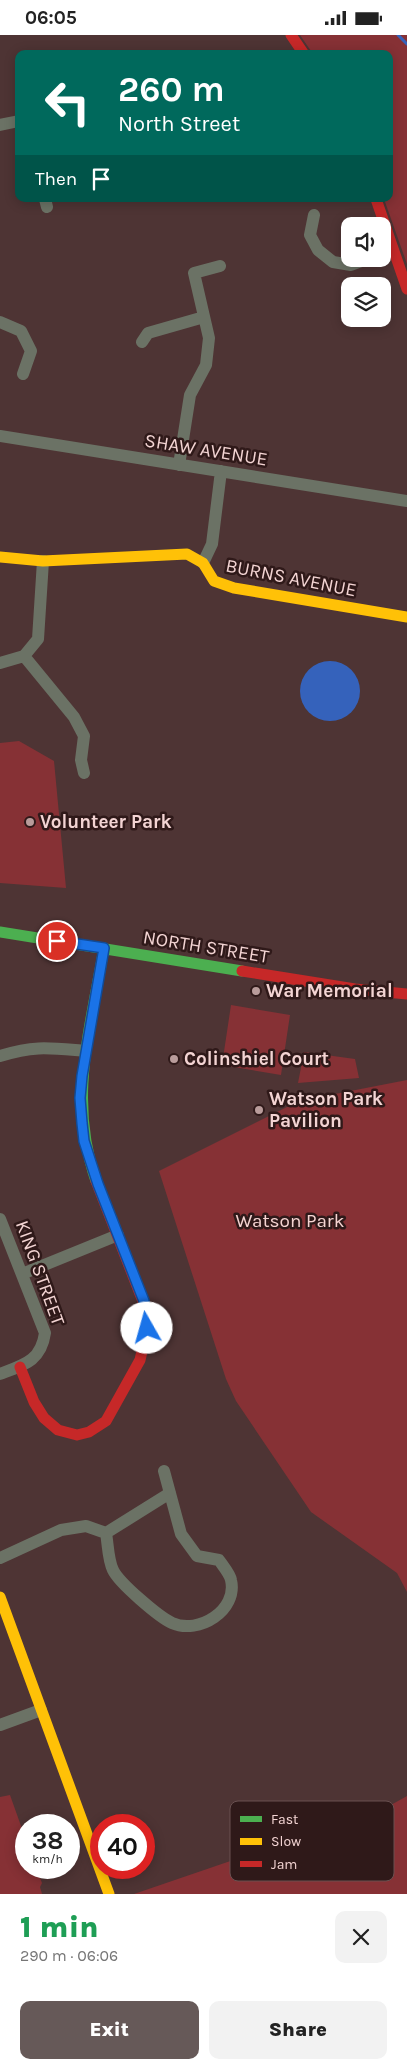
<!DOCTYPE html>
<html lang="en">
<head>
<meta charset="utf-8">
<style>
  :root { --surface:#fff; --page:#f2f2f2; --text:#222; --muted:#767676; --accent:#665958 }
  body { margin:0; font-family:Karla,sans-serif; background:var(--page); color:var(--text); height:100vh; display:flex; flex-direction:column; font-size:19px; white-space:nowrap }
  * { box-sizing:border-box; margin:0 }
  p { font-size:16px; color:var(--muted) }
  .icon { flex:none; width:28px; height:28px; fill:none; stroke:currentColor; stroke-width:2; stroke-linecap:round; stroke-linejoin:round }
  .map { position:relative; height:1859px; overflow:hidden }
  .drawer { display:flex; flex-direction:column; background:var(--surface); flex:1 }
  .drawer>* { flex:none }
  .guide { position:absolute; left:15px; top:15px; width:378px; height:152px; border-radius:10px; box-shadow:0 2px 12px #0003; background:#00695c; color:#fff; overflow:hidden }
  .controls { position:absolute; left:341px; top:182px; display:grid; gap:10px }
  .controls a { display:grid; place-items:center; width:50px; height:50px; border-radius:10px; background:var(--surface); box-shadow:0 2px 12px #0003; font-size:25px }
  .speed { position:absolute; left:15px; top:1779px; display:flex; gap:10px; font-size:25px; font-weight:700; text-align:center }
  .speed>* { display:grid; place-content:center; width:65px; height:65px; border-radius:50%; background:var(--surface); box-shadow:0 2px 12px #0003; line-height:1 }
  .speed small { font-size:12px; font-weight:400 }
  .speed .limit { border:8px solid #d22; background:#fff; color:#111 }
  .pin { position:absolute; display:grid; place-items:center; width:42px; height:42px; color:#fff; margin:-21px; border:2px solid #fff; border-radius:50%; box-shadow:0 1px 5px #0007 }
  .me { position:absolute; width:55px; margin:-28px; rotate:353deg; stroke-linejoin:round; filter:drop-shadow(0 0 4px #0008) }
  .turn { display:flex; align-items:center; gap:18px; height:105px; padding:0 20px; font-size:22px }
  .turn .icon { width:65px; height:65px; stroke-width:2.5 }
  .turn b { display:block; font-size:35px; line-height:42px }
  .then { display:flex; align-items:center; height:48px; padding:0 20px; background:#0003; gap:10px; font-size:19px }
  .round { display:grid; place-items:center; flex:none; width:52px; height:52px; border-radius:10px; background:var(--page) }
  .head { display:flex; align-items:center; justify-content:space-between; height:85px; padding:0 20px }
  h1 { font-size:30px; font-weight:800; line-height:38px; color:#1e9e55 }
  .action { display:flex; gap:10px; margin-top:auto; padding:10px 20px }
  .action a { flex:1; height:58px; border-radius:10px; background:var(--accent); color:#fff; font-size:20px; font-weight:800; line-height:58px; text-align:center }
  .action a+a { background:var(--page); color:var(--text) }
  .status { display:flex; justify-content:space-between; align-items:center; height:35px; padding:0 25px; background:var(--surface); direction:ltr }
  .status svg { height:14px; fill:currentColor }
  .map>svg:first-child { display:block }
</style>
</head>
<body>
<div class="status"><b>06:05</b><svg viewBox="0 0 49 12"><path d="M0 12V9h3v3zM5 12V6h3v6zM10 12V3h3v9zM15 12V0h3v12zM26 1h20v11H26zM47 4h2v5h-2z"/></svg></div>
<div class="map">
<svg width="407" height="1859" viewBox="0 0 407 1859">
  <rect width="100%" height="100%" fill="#4e3434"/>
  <!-- green -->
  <path fill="#863135" d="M 300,0 L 407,0 L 407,229 L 384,164 L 389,164 L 389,19 L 313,19 Z
    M 19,706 L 54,726 L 66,853 L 0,848 L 0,708 Z
    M 231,970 L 290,980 L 281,1040 L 222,1030 Z
    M 304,1017 L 355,1024 L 359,1043 L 298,1048 Z
    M 407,1045 L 407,1557 L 397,1538 L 311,1477 L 236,1366 L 226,1344 L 159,1136 L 299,1066 Z
    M 10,1760 L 26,1805 L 26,1832 L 36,1833 L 42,1848 L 40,1852 L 42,1859 L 0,1859 L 0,1762 Z
    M 407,1761 L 407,1859 L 134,1859 L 257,1817 L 285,1829 Z"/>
  <!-- water -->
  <path fill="#3562bb" d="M300 656a30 30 0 1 1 60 0a30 30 0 1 1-60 0Z"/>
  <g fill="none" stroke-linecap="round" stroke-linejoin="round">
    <!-- stream -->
    <path stroke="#3562bb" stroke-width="3" d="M 398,0 L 407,9"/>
    <!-- street -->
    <path stroke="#6b7265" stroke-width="12" d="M 0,90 L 19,86
      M 45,164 L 47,172
      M 314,180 L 310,200 L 318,215 L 333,227 L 351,230 L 367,224
      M 0,287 L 21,296 L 31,316 L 23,339
      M 142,307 L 148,298 L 204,282
      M 0,401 L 407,466
      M 179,430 L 190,360 L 206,330 L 209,303 L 194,238 L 220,231
      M 203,528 L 212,509 L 221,436
      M 24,621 L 74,682 L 84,701 L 81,725 L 84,738
      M 0,628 L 24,621 L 38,604 L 43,526
      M 0,1021 C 35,1010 50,1013 86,1016
      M 0,1184 L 45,1298 C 41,1326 24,1330 0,1339
      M 22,1239 L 118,1200
      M 106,1498 C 108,1509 108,1525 113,1535 C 119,1548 159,1582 172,1588 C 199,1600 238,1575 231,1545 C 230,1539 223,1531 219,1525 L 197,1521 L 181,1499 L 164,1436
      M 0,1523 L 61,1495 L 86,1491 L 106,1498 L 170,1458
      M 0,1690 L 41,1675"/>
    <!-- fast -->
    <path stroke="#4caf50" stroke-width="11" d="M 0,897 L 242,936
      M 96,1146 C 68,1065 90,995 104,913"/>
    <!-- slow -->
    <path stroke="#ffc107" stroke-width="11" d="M 0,522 L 43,526 L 187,519 L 203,528 L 214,546 L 234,553 L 407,582
      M 0,1562 L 109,1859"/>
    <!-- jam -->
    <path stroke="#c62828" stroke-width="11" d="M 291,0 L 304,19
      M 376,164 L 407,254
      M 242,936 L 355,954 L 407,959
      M 20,1332 L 34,1367 L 44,1383 L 58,1395 L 77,1400 L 89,1397 L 106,1386 L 140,1325 L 147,1294 L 144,1269 L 96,1146"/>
  </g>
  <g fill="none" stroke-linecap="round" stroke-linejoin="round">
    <defs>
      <path id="route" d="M 57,906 L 104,913 L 82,1041 L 80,1063 L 82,1088 L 84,1106 L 98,1149 L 144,1266 L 147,1293"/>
    </defs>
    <!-- route casing -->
    <use href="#route" stroke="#114b97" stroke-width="12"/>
    <!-- route -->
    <use href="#route" stroke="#1a73e8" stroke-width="9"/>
  </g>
  <!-- markers -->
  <g fill="#b99c9b" stroke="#2f1919" stroke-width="2">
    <circle cx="30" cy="787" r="5"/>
    <circle cx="256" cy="956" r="5"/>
    <circle cx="174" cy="1024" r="5"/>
    <circle cx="259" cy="1075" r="5"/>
  </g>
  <g text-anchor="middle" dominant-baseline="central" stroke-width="5" stroke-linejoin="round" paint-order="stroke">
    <!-- street labels -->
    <g font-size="19" fill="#f3d4d3" stroke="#2f1919">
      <text transform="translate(206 415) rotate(9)">SHAW AVENUE</text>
      <text transform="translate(291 543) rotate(11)">BURNS AVENUE</text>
      <text transform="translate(206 912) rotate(9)">NORTH STREET</text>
      <text transform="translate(40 1238) rotate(70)">KING STREET</text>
    </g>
    <!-- poi labels -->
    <g font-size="19" font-weight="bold" fill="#f3d4d3" stroke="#2f1919" text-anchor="start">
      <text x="40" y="787">Volunteer Park</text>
      <text x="266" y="956">War Memorial</text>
      <text x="184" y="1024">Colinshiel Court</text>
      <text x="269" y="1064">Watson Park<tspan x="269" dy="22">Pavilion</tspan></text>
    </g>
    <!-- park labels -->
    <g font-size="19" fill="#f6d4d2" stroke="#2f1919">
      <text x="290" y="1186">Watson Park</text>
    </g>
  </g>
  <!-- legend -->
  <rect x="230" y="1766" width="164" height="80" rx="8" fill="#2f1919" stroke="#6a5151" stroke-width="1"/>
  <rect x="240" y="1781" width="22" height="6" fill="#4caf50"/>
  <rect x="240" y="1803" width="22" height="7" fill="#ffc107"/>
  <rect x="240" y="1826" width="22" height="6" fill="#c62828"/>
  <g font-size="14" fill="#f3d4d3">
    <text x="271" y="1789">Fast</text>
    <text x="271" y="1811">Slow</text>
    <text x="271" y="1834">Jam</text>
  </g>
</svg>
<div class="controls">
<a><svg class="icon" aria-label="sound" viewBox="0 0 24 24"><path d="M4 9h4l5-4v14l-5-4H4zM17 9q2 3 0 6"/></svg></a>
<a><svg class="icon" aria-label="layers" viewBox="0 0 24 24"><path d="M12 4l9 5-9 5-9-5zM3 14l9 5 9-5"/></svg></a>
</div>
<div class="speed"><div>38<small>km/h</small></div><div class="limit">40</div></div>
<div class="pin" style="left:57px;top:906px;background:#d93025"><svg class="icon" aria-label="arrive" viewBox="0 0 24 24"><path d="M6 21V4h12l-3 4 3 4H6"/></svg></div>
<svg class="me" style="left:147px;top:1293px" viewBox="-20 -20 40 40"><circle r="19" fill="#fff"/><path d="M0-13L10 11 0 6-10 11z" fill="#1a73e8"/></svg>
<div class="guide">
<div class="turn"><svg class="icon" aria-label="left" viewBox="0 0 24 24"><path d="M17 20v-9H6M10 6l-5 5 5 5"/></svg><div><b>260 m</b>North Street</div></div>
<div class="then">Then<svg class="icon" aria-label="arrive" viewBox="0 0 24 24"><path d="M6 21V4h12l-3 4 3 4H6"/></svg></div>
</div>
</div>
<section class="drawer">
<div class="head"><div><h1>1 min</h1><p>290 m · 06:06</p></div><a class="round"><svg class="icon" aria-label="close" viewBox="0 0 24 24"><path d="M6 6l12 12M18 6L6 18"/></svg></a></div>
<div class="action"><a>Exit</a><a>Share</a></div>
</section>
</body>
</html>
